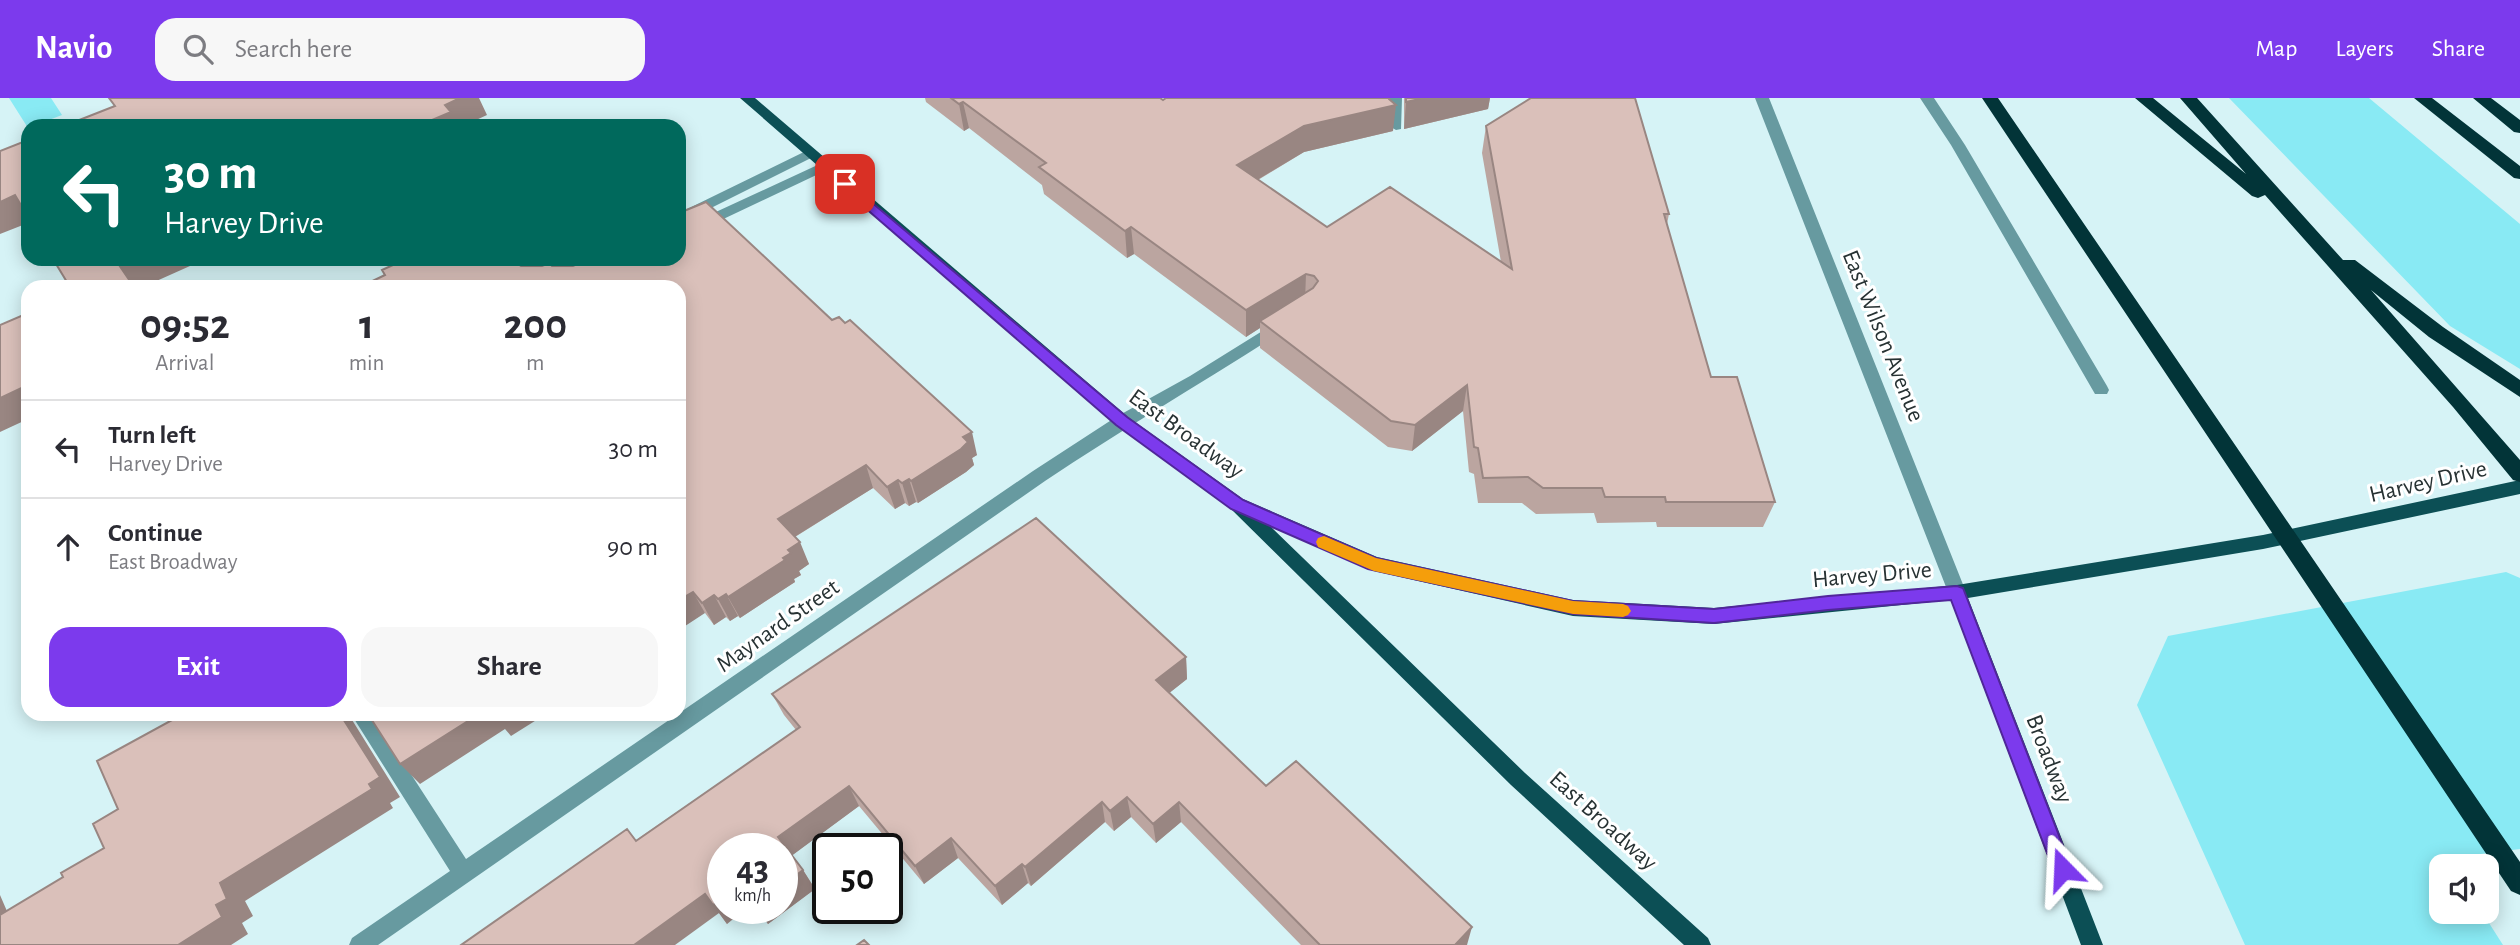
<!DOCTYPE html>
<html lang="en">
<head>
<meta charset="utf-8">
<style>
  :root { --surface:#fff; --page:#f7f7f7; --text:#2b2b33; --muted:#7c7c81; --line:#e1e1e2; --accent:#7c3aed }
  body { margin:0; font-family:"Alegreya Sans",sans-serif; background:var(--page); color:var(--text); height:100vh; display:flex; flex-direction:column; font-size:26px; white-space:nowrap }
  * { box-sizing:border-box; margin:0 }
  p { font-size:23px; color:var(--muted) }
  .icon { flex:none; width:38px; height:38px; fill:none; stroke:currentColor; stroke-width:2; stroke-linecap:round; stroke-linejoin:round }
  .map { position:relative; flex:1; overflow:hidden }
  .sheet { position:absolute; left:21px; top:182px; width:665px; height:441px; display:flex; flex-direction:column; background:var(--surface); border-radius:21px; box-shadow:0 4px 18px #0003 }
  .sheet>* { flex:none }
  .top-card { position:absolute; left:21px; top:21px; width:665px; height:147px; border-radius:21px; box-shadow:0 4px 18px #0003; background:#00695c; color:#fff; overflow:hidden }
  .tools { position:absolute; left:2429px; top:756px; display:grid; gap:14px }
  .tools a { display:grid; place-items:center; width:70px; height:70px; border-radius:14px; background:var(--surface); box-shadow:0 4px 18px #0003; font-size:35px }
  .speed { position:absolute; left:707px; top:735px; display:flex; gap:14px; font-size:35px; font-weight:700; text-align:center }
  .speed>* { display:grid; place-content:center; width:91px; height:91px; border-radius:50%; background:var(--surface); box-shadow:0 4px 18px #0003; line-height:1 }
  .speed small { font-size:18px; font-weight:400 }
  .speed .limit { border:4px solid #111; border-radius:10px; background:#fff; color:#111 }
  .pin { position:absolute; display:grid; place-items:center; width:60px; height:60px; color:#fff; margin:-30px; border-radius:14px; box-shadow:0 4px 10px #0006 }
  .me { position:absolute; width:77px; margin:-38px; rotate:339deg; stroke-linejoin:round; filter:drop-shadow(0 0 5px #0008) }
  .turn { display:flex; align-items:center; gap:24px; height:147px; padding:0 28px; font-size:32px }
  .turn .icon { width:91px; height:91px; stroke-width:2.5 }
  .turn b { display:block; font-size:49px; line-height:60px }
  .eta { display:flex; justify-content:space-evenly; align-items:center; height:119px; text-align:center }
  .eta b { font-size:42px; font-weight:700; line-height:49px }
  .cta { display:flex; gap:14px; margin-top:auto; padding:14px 28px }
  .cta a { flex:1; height:80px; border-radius:21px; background:var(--accent); color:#fff; font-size:28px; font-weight:700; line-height:80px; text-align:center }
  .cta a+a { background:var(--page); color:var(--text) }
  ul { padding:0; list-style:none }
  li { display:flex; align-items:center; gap:21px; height:98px; padding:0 28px; border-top:2px solid var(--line) }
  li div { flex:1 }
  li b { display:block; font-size:26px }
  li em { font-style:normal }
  header { display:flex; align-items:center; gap:42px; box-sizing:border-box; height:98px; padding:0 35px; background:var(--accent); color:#fff }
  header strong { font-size:33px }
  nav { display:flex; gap:38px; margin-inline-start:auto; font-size:24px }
  .search { width:490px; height:63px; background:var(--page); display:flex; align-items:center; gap:18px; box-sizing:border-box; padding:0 24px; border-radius:21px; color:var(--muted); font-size:26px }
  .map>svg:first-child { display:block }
</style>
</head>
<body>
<header>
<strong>Navio</strong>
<div class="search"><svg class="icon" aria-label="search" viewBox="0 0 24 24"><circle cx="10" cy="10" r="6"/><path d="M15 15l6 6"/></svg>Search here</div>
<nav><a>Map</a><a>Layers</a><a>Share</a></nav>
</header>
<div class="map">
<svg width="2520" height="847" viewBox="0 0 2520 847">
  <rect width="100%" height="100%" fill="#d6f3f6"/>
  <!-- green -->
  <path fill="#89eaf4" d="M 9,0 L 51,0 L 62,17 L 28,30 Z
    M 2229,0 L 2369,0 L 2520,126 L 2520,271 L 2450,228 Z
    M 2506,474 L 2520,480 L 2520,751 L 2449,760 L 2453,768 L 2441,768 L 2441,814 L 2482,814 L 2503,847 L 2245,847 L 2137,607 L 2168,538 Z"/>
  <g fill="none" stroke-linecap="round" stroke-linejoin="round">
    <!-- minor -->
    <path fill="#679aa0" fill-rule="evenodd" d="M 1388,0 L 1402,0 L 1401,31 L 1396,32 L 1389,28 Z
      M 1755,0 L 1769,0 L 1966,494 L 1963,499 L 1957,501 L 1951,499 L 1948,494 Z
      M 1920,0 L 1934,0 L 1965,47 L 2107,288 L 2109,292 L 2107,296 L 2095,296 L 1951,47 Z
      M 810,51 L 815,52 L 815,58 L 679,126 L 679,115 Z
      M 824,64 L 831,68 L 829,71 L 679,142 L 679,131 Z
      M 1280,222 L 1288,227 L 1286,231 C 1206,283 1124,330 1045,383 L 378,847 L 349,847 L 352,840 L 450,773 L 351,616 L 372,616 L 466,761 L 1033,373 L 1116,319 L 1190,278 Z"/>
    <!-- major -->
    <path fill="#0c4f55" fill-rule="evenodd" d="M 740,0 L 755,0 L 1128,319 L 1243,401 L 1377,459 L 1573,502 L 1714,510 L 1957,487 L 2263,437 L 2520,382 L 2520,396 L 2263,451 L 1968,500 L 2103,847 L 2081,847 L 1951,502 L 1714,526 L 1573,518 L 1374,473 L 1271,429 L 1525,675 L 1708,840 L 1711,847 L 1684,847 L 1511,687 L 1231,411 L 1116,327 Z"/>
    <!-- highway -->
    <path fill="#023438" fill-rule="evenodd" d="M 1982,0 L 1998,0 L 2520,764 L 2520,797 L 2511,793 Z
      M 2135,0 L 2153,0 L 2246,76 L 2180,0 L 2197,0 L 2343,162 L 2355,162 L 2443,229 L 2520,282 L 2520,299 L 2429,239 L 2371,192 L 2520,362 L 2520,384 L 2513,382 L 2453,309 L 2265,97 L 2258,100 L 2252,98 Z
      M 2414,0 L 2432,0 L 2520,68 L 2520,81 L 2514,80 Z
      M 2473,0 L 2491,0 L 2520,22 L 2520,35 L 2514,34 Z"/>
  </g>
  <!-- wall -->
  <path fill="#bba5a0" d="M 925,0 L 1160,0 L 1163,2 L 1393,33 L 1304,54 L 1258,82 L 1327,129 L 1501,164 L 1482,55 L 1486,28 L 1669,116 L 1667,126 L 1711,279 L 1775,404 L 1763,429 L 1657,429 L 1656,424 L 1597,425 L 1594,415 L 1536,416 L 1522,405 L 1478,405 L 1474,376 L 1469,374 L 1463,313 L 1412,353 L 1388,349 L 1260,250 L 1260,230 L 1246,239 L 1134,156 L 1127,160 L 1044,96 L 1042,87 L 969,30 L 964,33 L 926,4 Z
    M 1404,0 L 1490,0 L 1488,11 L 1404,31 Z
    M 581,161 L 566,168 L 832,222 L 977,357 L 972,360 L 974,367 L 966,374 L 918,405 L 916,404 L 909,408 L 905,405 L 895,411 L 873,390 L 795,439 L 809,466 L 799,473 L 801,477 L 794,481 L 795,484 L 740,520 L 738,518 L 730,523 L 726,519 L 714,527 L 705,515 L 360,189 Z
    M 1186,559 L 1187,581 L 1169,595 L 1266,688 L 1467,847 L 1301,847 L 1181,724 L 1156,745 L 1131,719 L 1114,733 L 1105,724 L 1031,788 L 1028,785 L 1002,807 L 958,760 L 924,786 L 859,708 L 792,757 L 803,772 L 815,791 L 768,826 L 756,810 L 782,810 L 782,751 L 727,826 L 719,815 L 484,832 L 627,731 L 636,742 L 796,632 L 784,617 L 772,596 Z"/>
  <!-- shaded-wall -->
  <path fill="#998682" d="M 460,0 L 479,0 L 487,17 L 463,28 L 418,28 L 445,7 Z
    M 1424,0 L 1490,0 L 1488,11 L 1404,31 L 1406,4 Z
    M 963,4 L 969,30 L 964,33 L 959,6 Z
    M 1396,7 L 1393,33 L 1304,54 L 1237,94 L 1237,67 L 1304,28 Z
    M 15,97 L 28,112 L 28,125 L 0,136 L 0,104 Z
    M 679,100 L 683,110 L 679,113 Z
    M 1131,129 L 1134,156 L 1127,160 L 1125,133 Z
    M 133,161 L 185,161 L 190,168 L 143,189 L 134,189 L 119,167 Z
    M 522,161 L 581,161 L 536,183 L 518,166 Z
    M 1306,176 L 1305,203 L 1260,223 L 1260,230 L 1246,239 L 1246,212 Z
    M 28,287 L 28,321 L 0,334 L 0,300 Z
    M 1467,287 L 1463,313 L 1412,353 L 1415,327 Z
    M 972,334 L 977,357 L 972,360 L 974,367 L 966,374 L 918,405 L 911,383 L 963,339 Z
    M 866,367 L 873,390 L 788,443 L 778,421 Z
    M 909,381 L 916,404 L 909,408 L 902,385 Z
    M 898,382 L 905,405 L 895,411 L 887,389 Z
    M 800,444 L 809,466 L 799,473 L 801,477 L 794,481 L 795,484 L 740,520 L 728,499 L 783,460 L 788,452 Z
    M 693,494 L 705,515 L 679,532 L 679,502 Z
    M 726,496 L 738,518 L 730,523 L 718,501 Z
    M 714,497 L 726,519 L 714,527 L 702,505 Z
    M 1186,559 L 1187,581 L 1158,604 L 1156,582 Z
    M 340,616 L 349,616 L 349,617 L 400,699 L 390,705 L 393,710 L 245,803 L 253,818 L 242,825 L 248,836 L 231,847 L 178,847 L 216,807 L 220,785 L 369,686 Z
    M 479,616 L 546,616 L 511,638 L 505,631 L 420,686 L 400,666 Z
    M 849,688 L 859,708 L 790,759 L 778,739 Z
    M 1127,699 L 1131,719 L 1114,733 L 1110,713 Z
    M 1102,704 L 1105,724 L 1031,788 L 1025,769 Z
    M 1179,704 L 1181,724 L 1156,745 L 1153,726 Z
    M 951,740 L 958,760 L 924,786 L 915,768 Z
    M 1022,766 L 1028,785 L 1002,807 L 995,788 Z
    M 803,772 L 815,791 L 768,826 L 757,810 L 782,810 L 782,788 Z
    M 705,796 L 723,800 L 723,810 L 747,810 L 727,826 L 719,815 L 675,847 L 634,847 Z
    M 0,797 L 19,841 L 0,831 Z
    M 1472,829 L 1467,847 L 1455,847 Z"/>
  <!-- building -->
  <path fill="#dac0ba" stroke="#998682" stroke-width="2" d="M 109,0 L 460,0 L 445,7 L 451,14 L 418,28 L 64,28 L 115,8 Z
    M 951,0 L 1160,0 L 1163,2 L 1166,0 L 1389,0 L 1389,1 L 1396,7 L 1304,28 L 1237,67 L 1327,129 L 1390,89 L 1512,171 L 1486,28 L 1531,0 L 1635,0 L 1669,116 L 1664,116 L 1711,279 L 1737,279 L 1775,404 L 1666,404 L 1665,399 L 1605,399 L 1602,390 L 1543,390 L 1528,379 L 1483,380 L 1478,350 L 1474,349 L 1467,287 L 1415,327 L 1391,323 L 1260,223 L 1313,190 L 1318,183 L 1314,178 L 1306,176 L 1246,212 L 1131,129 L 1125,133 L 1039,69 L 1046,65 L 963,4 L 959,6 Z
    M 1406,0 L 1424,0 L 1406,4 Z
    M 28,42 L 28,119 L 15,97 L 0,104 L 0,53 Z
    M 706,104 L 832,222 L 839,219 L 845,225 L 850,222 L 972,334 L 963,339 L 968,344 L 961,351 L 911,383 L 909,381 L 902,385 L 898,382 L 887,389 L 866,367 L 778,421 L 800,444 L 788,452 L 791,455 L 783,460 L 785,462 L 728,499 L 726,496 L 718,501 L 714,497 L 702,505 L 693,494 L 679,502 L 679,189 L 360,189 L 385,177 L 382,172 L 406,161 L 522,161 L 518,166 L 521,168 L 542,168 L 549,165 L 552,168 L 573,168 L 588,161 L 679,161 L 679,115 Z
    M 53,161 L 133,161 L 119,167 L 134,189 L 70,189 Z
    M 28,215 L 28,287 L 0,300 L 0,227 Z
    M 1036,420 L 1186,559 L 1156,582 L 1266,688 L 1296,663 L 1472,829 L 1455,847 L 1320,847 L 1179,704 L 1153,726 L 1127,699 L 1110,713 L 1102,704 L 1025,769 L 1022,766 L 995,788 L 951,740 L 915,768 L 849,688 L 778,739 L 803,772 L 782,788 L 782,751 L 723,751 L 723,800 L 713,807 L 705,796 L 634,847 L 461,847 L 627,731 L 636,743 L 800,629 L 772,596 Z
    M 183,616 L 340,616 L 380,679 L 369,686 L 372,691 L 220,785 L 227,801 L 216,807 L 222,819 L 178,847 L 0,847 L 0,817 L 63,779 L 61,775 L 104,750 L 93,726 L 118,711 L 97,663 Z
    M 368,616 L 479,616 L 400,666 Z
    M 864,842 L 869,847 L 857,847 Z"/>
  <!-- route -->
  <path fill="#7c3aed" stroke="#51269a" stroke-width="2" d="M 845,82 L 1127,319 L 1243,402 L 1376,460 L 1573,503 L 1714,511 L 1828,498 L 1957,488 L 1963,490 L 2072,771 L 2070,778 L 2063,780 L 2056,778 L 2053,771 L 1951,502 L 1828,512 L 1714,525 L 1573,516 L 1368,471 L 1231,411 L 1116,327 L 841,89 L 841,83 Z"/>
  <!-- slow -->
  <path fill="#f59e0b" d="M 1324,438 L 1376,460 L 1573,503 L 1623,506 L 1628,508 L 1631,513 L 1628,517 L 1623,519 L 1573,516 L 1374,473 L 1318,449 L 1316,444 L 1318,440 Z"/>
  <g text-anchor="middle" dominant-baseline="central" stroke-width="6" stroke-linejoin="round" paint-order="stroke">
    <!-- street labels -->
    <g font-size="24" fill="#273233" stroke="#fff">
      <text transform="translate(1883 238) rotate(68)">East Wilson Avenue</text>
      <text transform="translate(1186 336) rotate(36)">East Broadway</text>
      <text transform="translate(2428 384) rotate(-13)">Harvey Drive</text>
      <text transform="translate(1872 477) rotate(-5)">Harvey Drive</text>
      <text transform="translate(778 528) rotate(-35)">Maynard Street</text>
      <text transform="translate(2049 661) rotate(69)">Broadway</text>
      <text transform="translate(1603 723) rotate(42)">East Broadway</text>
    </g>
  </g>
</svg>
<div class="tools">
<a><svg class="icon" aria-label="sound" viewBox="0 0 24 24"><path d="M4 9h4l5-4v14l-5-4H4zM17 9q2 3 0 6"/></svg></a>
</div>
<div class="speed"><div>43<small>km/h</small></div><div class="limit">50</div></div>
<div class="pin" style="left:845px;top:86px;background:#d93025"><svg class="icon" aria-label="arrive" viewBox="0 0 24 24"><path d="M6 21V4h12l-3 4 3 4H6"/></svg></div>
<svg class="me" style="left:2063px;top:771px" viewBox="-20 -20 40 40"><path d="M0-17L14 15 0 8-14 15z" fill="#7c3aed" stroke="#fff" stroke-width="4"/></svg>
<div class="top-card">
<div class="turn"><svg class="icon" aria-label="left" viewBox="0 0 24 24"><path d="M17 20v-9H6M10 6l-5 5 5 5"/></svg><div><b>30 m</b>Harvey Drive</div></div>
</div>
<section class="sheet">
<div class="eta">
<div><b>09:52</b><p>Arrival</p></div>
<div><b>1</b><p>min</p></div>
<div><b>200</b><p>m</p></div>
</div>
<ul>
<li><svg class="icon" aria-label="left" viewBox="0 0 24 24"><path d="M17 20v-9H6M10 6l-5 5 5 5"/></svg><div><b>Turn left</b><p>Harvey Drive</p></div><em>30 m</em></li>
<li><svg class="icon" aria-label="ahead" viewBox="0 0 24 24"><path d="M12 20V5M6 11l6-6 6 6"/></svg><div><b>Continue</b><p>East Broadway</p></div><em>90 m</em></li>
</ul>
<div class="cta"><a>Exit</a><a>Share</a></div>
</section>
</div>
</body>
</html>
